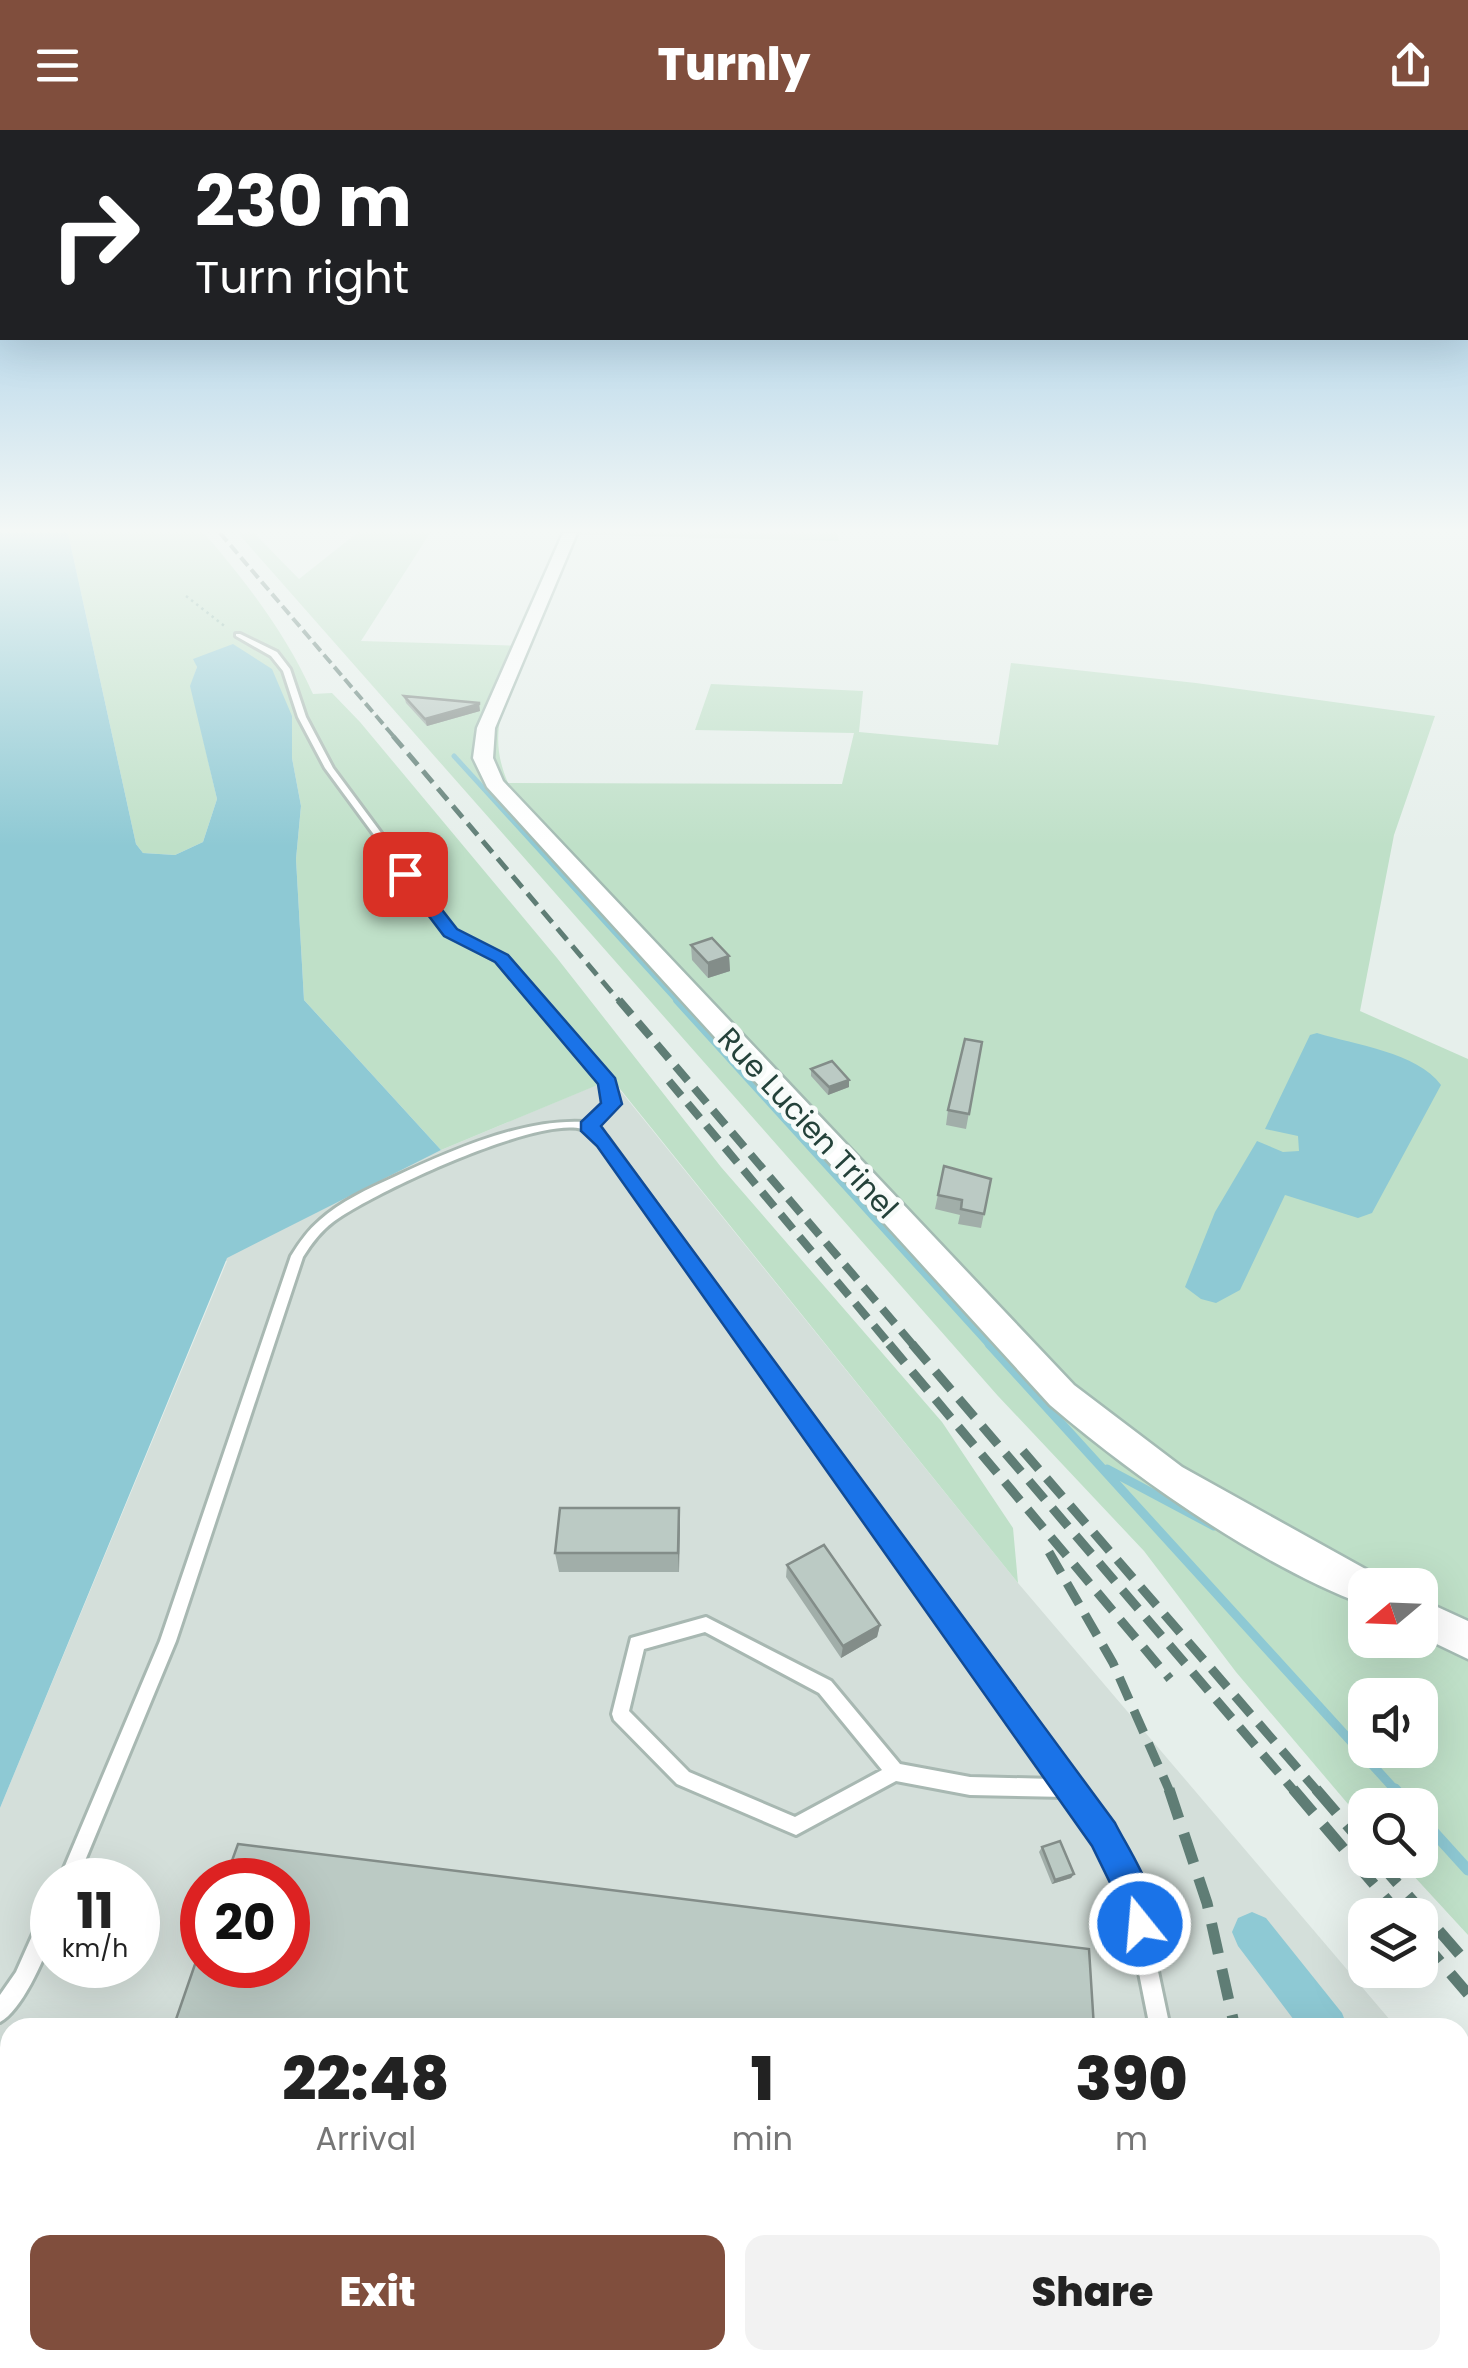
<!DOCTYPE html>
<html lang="en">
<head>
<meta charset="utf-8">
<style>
  :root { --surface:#fff; --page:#f2f2f2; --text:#222; --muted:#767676; --accent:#804e3d }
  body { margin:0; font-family:Poppins,sans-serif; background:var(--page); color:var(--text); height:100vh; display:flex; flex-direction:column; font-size:38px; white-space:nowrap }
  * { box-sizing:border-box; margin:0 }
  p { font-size:32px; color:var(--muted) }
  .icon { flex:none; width:55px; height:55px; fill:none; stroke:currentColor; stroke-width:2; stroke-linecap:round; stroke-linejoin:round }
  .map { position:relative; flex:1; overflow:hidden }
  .panel { position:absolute; left:0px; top:1888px; width:1470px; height:352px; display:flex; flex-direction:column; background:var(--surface); border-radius:30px 30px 0 0; box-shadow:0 10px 40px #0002 }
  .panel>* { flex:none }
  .banner { position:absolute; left:0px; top:0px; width:1470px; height:210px; box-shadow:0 10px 40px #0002; background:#202124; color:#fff; overflow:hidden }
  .needle { width:65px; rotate:251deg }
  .fabs { position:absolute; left:1348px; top:1438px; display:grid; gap:20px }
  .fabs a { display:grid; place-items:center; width:90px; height:90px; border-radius:20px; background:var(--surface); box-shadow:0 10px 40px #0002; font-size:50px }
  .speed { position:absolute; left:30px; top:1728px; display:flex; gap:20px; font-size:50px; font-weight:700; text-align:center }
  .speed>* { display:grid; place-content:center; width:130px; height:130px; border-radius:50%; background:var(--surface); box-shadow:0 10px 40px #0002; line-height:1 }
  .speed small { font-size:25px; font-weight:400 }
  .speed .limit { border:15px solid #d22; background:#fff; color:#111 }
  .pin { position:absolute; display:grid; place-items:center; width:85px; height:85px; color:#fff; margin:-42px; border-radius:20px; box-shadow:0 5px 15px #0006 }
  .me { position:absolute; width:110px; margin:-55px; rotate:343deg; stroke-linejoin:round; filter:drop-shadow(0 0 8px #0008) }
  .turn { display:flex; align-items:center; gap:35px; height:210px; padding:0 30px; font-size:45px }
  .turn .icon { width:130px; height:130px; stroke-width:2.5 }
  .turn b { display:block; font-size:70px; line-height:85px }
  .eta { display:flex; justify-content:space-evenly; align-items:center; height:170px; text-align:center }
  .eta b { font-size:60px; font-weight:800; line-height:70px }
  .cta { display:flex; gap:20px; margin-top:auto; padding:20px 30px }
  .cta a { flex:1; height:115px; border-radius:20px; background:var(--accent); color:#fff; font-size:40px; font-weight:800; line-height:115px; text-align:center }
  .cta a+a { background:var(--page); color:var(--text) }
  header { display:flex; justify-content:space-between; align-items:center; height:130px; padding:0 30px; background:var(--accent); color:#fff; font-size:45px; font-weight:800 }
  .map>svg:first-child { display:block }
</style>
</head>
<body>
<header><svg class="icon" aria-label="menu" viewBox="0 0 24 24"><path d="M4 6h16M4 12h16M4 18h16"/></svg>Turnly<svg class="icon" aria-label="share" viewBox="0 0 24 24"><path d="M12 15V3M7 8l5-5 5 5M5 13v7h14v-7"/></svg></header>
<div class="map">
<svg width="1468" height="2238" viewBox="0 0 1468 2238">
  <rect width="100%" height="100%" fill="#e6efeb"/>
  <!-- built -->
  <path fill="#d4dfda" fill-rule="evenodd" d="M 611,949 L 1018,1453 L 1396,1897 L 10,1898 L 10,2230 L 1460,2230 L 1460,1981 L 1468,1991 L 1468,2238 L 0,2238 L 0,1678 L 227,1131 L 103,1102 L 441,1020 ZM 52,1750 L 138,1750 L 138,1835 L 52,1835 ZM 202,1750 L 288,1750 L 288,1835 L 202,1835 Z"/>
  <!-- green -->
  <path fill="#bfe0c8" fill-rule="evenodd" d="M 68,403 L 204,403 C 247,453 286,504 313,564 L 332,563 L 360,592 L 557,828 L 721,1037 L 942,1292 L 1013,1398 L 1018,1453 L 612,949 L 441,1020 L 304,870 L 296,729 L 301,676 L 292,628 L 292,586 L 194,529 L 197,537 L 191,556 L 217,669 L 203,712 L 175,725 L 143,723 L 136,714 Z
    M 238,403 L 254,403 L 299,449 L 357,403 L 430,403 L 361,511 L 527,516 C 507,567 485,600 508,653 L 842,654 L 854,603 L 695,600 L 711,554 L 863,561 L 859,602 L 998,615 L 1011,533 L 1196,553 L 1435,586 L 1394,705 L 1360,881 L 1468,929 L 1468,1805 L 1399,1730 L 1420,1730 L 1420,1675 L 1365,1675 L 1365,1694 L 1236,1542 L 1144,1421 L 998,1266 ZM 1365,1455 L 1420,1455 L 1420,1510 L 1365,1510 ZM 1365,1565 L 1420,1565 L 1420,1620 L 1365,1620 Z
    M 837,403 L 839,411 L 559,404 L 560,403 Z"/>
  <!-- water -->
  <path fill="#8ec9d4" d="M 0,403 L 68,403 L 136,714 L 143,723 L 175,725 L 203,712 L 217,669 L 190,556 L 197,537 L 193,529 L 233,514 L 272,539 L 292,586 L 292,628 L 301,676 L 296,729 L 304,870 L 441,1020 L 227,1128 L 0,1678 Z
    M 1317,903 C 1355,915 1417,922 1441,955 L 1372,1083 L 1358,1088 L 1285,1065 L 1240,1160 L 1216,1173 L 1201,1169 L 1185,1157 L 1215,1082 L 1257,1011 L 1283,1022 L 1299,1021 L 1298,1006 L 1265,999 L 1310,905 Z
    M 1460,2220 L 1468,2238 L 1331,2238 L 1330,2230 L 1460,2230 Z"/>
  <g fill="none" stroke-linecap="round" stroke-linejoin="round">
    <!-- stream-far3 -->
    <path stroke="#8ec9d4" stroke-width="5" d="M 454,626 L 679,873"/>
    <!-- stream-far2 -->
    <path stroke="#8ec9d4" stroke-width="8" d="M 677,870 L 991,1216"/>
    <!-- stream-far1 -->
    <path stroke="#8ec9d4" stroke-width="9" d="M 989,1214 L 1397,1662
      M 1107,1339 L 1214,1396"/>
    <!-- stream -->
    <path stroke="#8ec9d4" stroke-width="11" d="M 1395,1659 L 1409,1675
      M 1420,1687 L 1468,1740"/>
    <!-- canal -->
    <path fill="#8ec9d4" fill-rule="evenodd" d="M 1252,1782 L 1266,1788 L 1342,1883 L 1348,1898 L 1300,1898 L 1238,1816 L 1232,1802 L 1238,1788 Z
      M 1460,2046 L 1468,2049 L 1468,2102 L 1460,2099 Z"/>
    <defs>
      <path id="lane" d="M 236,504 L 240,504 L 277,522 L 290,539 L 306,587 L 333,638 L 453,800 L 505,827 L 612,950 L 618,974 L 595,996 L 608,1008 L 1110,1698 L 1141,1761 L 1170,1898 L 1150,1898 L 1123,1763 L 1098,1710 L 1067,1667 L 970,1665 L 896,1651 L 796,1705 L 677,1654 L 614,1590 L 612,1584 L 631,1508 L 706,1487 L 831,1551 L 900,1634 L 970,1647 L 1054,1649 L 600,1014 C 595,1009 589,1001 582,999 C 537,986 372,1063 333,1092 C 321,1101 311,1114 303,1127 L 176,1511 L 77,1750 L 59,1750 L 160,1511 L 291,1126 C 299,1113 308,1100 320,1090 C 341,1071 368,1059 394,1047 C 450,1021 523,988 585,992 L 606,973 L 603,954 L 497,831 L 447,804 L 325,638 L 298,587 L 283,541 L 271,526 L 236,506 ZM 705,1502 L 819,1563 L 882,1640 L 795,1687 L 689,1642 L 629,1581 L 644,1519 Z
        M 52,1775 C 53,1785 54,1798 51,1808 C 44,1830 21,1881 0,1892 L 0,1865 L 16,1842 L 45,1777 Z
        M 1460,2177 L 1468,2180 L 1468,2209 L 1460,2206 Z
        M 1212,2230 L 1234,2230 L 1235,2238 L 1213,2238 Z
        M 1300,2230 L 1322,2230 L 1324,2238 L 1302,2238 Z"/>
      <path id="secondary" d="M 563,403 L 577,403 L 495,598 L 493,628 L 503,651 L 1074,1255 L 1182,1337 L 1378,1446 L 1382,1455 L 1365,1455 L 1365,1475 C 1257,1434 1137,1349 1050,1275 L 487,657 L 473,628 L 477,598 Z
        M 1420,1469 L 1468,1491 L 1468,1529 L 1420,1506 Z"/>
    </defs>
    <!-- lane casing -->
    <use href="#lane" stroke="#a8b8b2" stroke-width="6"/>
    <!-- secondary casing -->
    <use href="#secondary" stroke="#a4bbb3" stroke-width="5"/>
    <!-- path -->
    <path stroke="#86b3a5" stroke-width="2.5" stroke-dasharray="2.5 4" stroke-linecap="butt" d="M 186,466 L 227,498"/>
    <!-- lane -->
    <use href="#lane" fill="#fff" fill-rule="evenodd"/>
    <!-- secondary -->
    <use href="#secondary" fill="#fff" fill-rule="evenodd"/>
    <!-- rail-far4 -->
    <path stroke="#5f7d75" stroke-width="4" stroke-dasharray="11 5" stroke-linecap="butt" d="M 220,403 L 395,608"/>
    <!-- rail-far3 -->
    <path stroke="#5f7d75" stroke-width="5" stroke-dasharray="15 8" stroke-linecap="butt" d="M 393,606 L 621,873"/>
    <!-- rail-far2 -->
    <path stroke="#5f7d75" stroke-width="8" stroke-dasharray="19 10" stroke-linecap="butt" d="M 619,870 L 914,1216
      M 669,951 L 891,1216"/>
    <!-- rail-far1 -->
    <path stroke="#5f7d75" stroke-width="9" stroke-dasharray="24 12" stroke-linecap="butt" d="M 889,1214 L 1170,1549
      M 912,1214 L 1295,1662
      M 1023,1321 L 1318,1662
      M 1049,1422 L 1113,1533 L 1170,1662"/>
    <!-- rail -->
    <path stroke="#5f7d75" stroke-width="11" stroke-dasharray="31 16" stroke-linecap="butt" d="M 1169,1659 L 1207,1773 L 1235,1898
      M 1293,1659 L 1400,1785
      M 1316,1659 L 1365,1716
      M 1377,1730 L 1468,1834
      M 1420,1808 L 1468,1864
      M 1281,2230 L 1282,2238"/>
  </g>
  <!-- wall -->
  <path fill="#a1aea9" d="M 404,566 L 479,573 L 480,581 L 427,596 L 406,573 Z
    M 691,815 L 729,826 L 730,841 L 708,848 L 692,830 Z
    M 982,912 L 966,999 L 946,995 L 948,980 Z
    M 811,939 L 849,950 L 849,957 L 828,965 L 811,946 Z
    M 944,1036 L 991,1049 L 981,1098 L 958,1094 L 960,1085 L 935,1079 Z
    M 679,1378 L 679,1442 L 559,1442 L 555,1423 Z
    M 787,1435 L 880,1495 L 877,1507 L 841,1528 L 786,1447 Z
    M 1042,1717 L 1074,1744 L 1071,1748 L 1052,1754 L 1039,1722 Z"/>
  <!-- shaded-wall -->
  <path fill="#838d89" d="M 479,574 L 480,581 L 427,596 L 425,589 Z
    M 729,826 L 730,841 L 708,848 L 708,833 Z
    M 849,950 L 849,957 L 828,965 L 829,957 Z
    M 679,1378 L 680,1397 L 679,1442 L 678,1423 Z
    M 880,1495 L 877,1507 L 841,1528 L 843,1516 Z
    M 1074,1744 L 1071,1748 L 1052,1754 L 1055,1750 Z"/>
  <!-- building -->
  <path fill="#bbcac4" stroke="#838d89" stroke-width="2.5" d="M 404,566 L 479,573 L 479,574 L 425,589 Z
    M 712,808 L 729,826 L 708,833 L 691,815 Z
    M 965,909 L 982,912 L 969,984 L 948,980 Z
    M 832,931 L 849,950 L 829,957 L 811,939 Z
    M 944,1036 L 991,1049 L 984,1084 L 961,1079 L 962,1070 L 938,1065 Z
    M 560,1378 L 679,1378 L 678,1423 L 555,1423 Z
    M 824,1415 L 880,1495 L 843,1516 L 787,1435 Z
    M 1060,1711 L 1074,1744 L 1055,1750 L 1042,1717 Z
    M 238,1714 L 1089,1819 L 1094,1898 L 173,1898 L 202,1814 L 202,1835 L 288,1835 L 288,1750 L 225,1750 Z
    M 55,2230 L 1117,2230 L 1118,2238 L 52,2238 Z"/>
  <!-- sky -->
  <linearGradient id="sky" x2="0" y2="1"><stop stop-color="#84bce0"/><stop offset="0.56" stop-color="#f4f8f6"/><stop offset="1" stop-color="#f4f8f6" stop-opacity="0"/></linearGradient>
  <rect width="1468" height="716" fill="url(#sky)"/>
  <!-- route -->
  <path fill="#1a73e8" stroke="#114b97" stroke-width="2.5" d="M 399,740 L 411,740 L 457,799 L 508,825 L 615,948 L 622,974 L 601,996 L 1115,1693 C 1130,1723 1166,1773 1152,1806 L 1140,1811 L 1128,1806 L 1116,1765 L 1092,1716 L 597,1016 L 581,1001 L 581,992 L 601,973 L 598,954 L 495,832 L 444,806 L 397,744 Z"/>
  <g text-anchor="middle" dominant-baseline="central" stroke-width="9" stroke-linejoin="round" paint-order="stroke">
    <!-- street labels -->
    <g font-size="30" fill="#24423a" stroke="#f7fbf9">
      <text transform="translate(808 993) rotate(47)">Rue Lucien Trinel</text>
    </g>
  </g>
</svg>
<div class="fabs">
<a><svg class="needle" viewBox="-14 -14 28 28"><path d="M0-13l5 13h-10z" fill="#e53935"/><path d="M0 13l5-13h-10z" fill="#767676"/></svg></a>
<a><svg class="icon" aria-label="sound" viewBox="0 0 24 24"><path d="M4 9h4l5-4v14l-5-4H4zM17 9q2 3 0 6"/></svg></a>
<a><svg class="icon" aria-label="search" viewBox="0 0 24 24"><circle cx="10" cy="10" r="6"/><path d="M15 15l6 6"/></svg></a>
<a><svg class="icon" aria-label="layers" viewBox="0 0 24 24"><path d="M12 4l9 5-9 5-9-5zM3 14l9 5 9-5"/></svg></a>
</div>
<div class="speed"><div>11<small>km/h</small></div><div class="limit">20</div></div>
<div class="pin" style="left:405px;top:744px;background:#d93025"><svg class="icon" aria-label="arrive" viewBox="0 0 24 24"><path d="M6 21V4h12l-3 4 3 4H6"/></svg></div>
<svg class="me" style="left:1140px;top:1794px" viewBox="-20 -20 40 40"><circle r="17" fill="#1a73e8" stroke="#fff" stroke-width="3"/><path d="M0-11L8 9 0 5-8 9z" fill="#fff"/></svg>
<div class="banner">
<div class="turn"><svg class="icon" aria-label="right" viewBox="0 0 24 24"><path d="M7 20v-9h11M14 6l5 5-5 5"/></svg><div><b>230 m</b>Turn right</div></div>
</div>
<section class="panel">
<div class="eta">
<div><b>22:48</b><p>Arrival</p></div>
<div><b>1</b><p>min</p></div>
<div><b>390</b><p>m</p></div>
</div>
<div class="cta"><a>Exit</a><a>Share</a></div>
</section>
</div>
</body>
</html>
